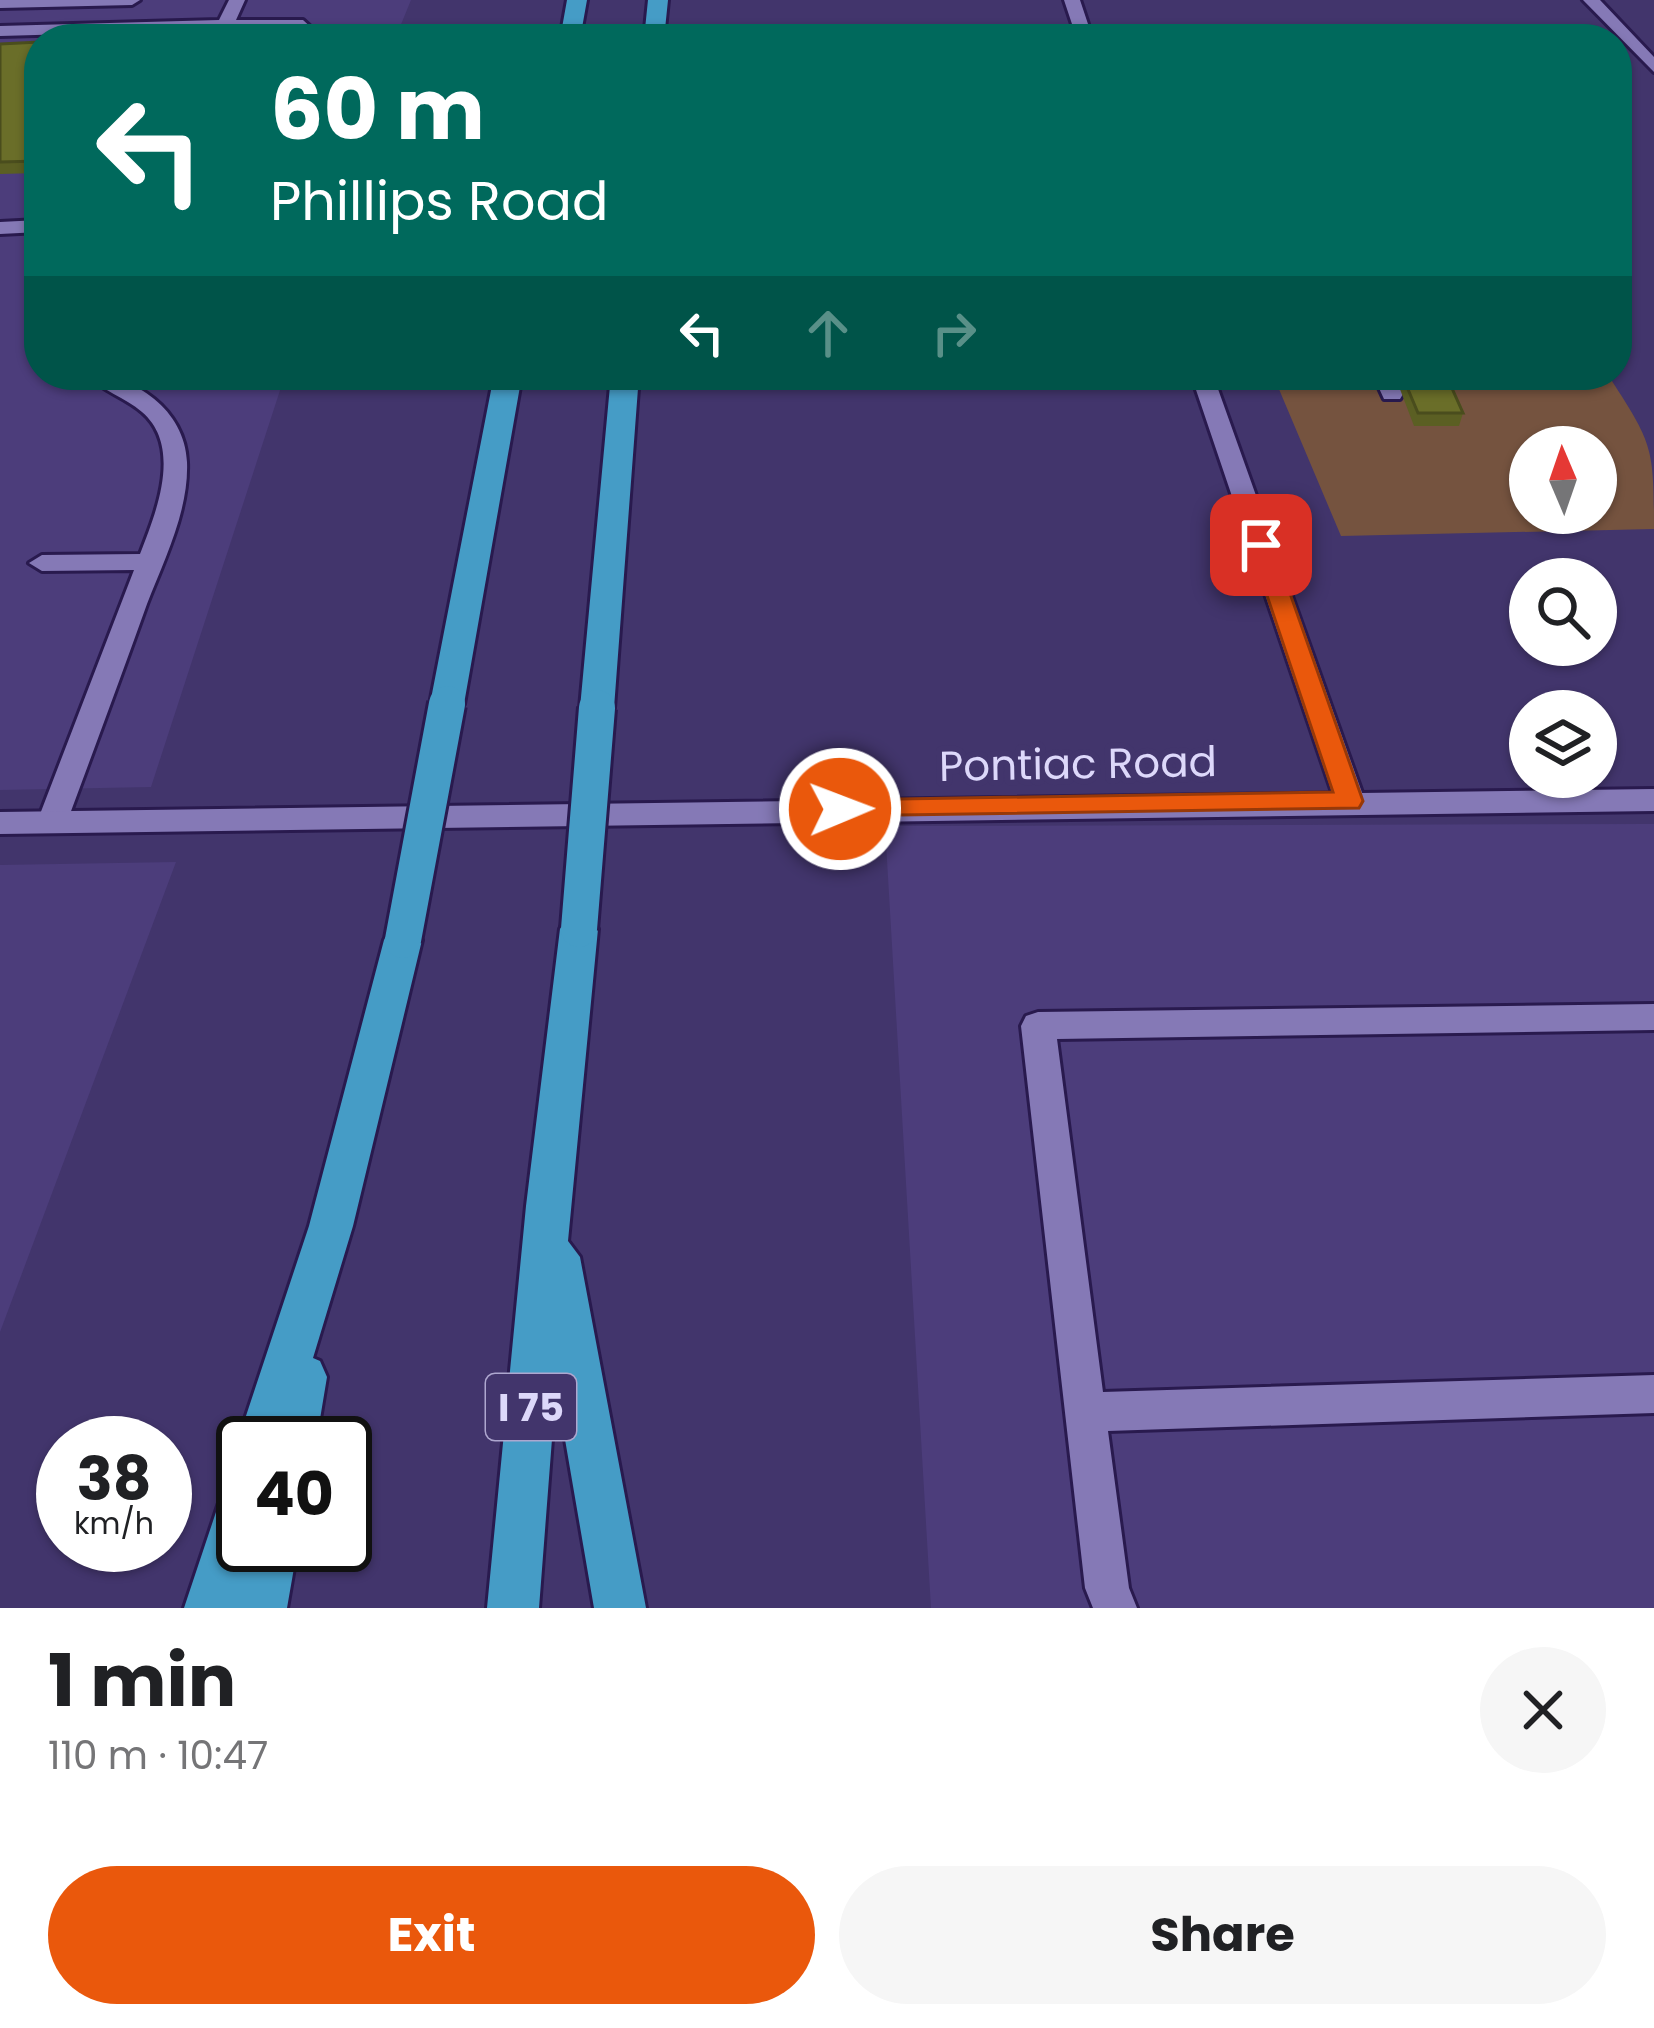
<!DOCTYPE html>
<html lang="en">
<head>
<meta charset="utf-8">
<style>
  :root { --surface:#fff; --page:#f6f6f6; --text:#202124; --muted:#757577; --accent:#ea580c }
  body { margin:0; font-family:Poppins,sans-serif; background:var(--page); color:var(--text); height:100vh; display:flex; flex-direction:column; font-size:45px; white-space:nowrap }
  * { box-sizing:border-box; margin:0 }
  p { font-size:39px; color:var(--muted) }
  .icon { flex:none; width:66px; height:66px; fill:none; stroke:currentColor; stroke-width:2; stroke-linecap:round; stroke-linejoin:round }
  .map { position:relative; height:1608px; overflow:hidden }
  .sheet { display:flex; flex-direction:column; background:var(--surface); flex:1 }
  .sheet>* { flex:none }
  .banner { position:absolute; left:24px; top:24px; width:1608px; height:366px; border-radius:48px; box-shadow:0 3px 9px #0004; background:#00695c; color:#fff; overflow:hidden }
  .needle { width:78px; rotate:358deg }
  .buttons { position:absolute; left:1509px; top:426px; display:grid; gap:24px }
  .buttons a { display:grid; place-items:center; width:108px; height:108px; border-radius:50%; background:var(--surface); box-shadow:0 3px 9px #0004; font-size:60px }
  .speed { position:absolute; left:36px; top:1416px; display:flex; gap:24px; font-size:60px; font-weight:700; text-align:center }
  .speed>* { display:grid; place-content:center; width:156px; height:156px; border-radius:50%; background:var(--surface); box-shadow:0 3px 9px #0004; line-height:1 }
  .speed small { font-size:30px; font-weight:400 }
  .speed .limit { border:6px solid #111; border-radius:18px; background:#fff; color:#111 }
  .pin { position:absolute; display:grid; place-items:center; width:102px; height:102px; color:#fff; margin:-51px; border-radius:24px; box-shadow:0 6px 18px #0006 }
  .me { position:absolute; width:132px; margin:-66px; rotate:89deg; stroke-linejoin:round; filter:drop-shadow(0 0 9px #0008) }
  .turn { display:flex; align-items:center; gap:42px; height:252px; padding:0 48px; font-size:54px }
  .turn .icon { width:156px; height:156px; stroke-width:2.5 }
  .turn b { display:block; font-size:84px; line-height:102px }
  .lanes { display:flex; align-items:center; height:114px; padding:0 48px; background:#0003; justify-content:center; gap:60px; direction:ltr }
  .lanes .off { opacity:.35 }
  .round { display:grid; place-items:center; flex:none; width:126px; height:126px; border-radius:63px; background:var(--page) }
  .summary { display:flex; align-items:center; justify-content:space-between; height:204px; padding:0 48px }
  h1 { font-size:72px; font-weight:700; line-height:90px }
  .button { display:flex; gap:24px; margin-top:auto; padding:24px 48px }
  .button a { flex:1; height:138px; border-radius:72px; background:var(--accent); color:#fff; font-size:48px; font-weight:700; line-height:138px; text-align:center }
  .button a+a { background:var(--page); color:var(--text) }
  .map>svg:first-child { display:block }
</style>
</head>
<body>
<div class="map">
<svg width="1654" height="1608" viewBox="0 0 1654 1608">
  <rect width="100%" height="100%" fill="#42356c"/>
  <!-- built -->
  <path fill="#4c3d7b" d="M 0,0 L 411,0 L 395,39 L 39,39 L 39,375 L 285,375 L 151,787 L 0,790 Z
    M 1654,824 L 1654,1608 L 931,1608 L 885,826 Z
    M 176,862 L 0,1332 L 0,865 Z"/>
  <!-- green -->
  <path fill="#75533f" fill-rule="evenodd" d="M 1273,375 L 1608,375 C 1653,444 1654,447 1654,529 L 1341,536 ZM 1530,447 L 1596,447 L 1596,513 L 1530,513 Z"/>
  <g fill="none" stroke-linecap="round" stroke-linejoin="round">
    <defs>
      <path id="service" d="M 0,0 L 140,0 L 132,5 L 0,8 Z
        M 229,0 L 245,0 L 236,20 L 303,20 L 315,31 L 311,39 L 295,39 L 298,30 L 231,30 L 226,39 L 210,39 L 214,30 L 0,36 L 0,26 L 219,20 Z
        M 39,220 L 39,232 L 0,234 L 0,222 Z
        M 87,375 C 135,375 185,410 187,462 C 189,511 164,560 147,604 C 121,677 94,749 67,822 L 63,830 L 41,830 L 37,822 L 134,570 L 42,571 L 29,563 L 42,555 L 140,554 C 156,513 183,447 142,412 C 125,397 102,391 87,375 Z
        M 1373,375 L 1395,375 L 1403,394 L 1400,399 L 1384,399 Z
        M 1654,1004 L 1654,1030 L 1057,1039 L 1103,1392 L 1654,1375 L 1654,1413 L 1108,1431 L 1129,1588 L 1137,1608 L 1093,1608 L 1085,1588 L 1021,1026 L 1026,1016 L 1038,1012 Z"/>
      <path id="minor" d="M 1064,0 L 1080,0 L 1093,39 L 1077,39 Z
        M 1583,0 L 1600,0 L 1654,57 L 1654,72 Z
        M 1191,375 L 1213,375 L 1365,801 L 1361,808 L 1350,812 L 1335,801 Z"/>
      <path id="tertiary" d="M 1654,789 L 1654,811 L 0,834 L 0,812 Z"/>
      <path id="motorway" d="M 567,0 L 587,0 L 580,39 L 560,39 Z
        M 648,0 L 668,0 L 664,39 L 644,39 Z
        M 494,375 L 522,375 L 464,704 L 459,712 L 435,712 L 430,704 Z
        M 611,375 L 639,375 L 614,708 L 609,716 L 585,716 L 580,708 Z
        M 579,914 L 593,919 L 598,929 L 568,1241 L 580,1257 L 646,1608 L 594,1608 L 556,1387 L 539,1608 L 487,1608 L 526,1206 L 560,929 L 565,919 Z
        M 403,925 L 417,930 L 422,940 L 353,1226 L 313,1358 L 320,1361 L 327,1377 L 316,1443 L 243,1443 L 243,1456 L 237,1443 L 309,1226 L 384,940 L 389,930 Z
        M 243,1478 L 243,1545 L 298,1545 L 287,1608 L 184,1608 L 225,1485 Z"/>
    </defs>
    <!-- service casing -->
    <use href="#service" stroke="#291a4e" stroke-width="6"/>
    <!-- minor casing -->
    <use href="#minor" stroke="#291a4e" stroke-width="6"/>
    <!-- tertiary casing -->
    <use href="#tertiary" stroke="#291a4e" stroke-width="6"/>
    <!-- motorway casing -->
    <use href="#motorway" stroke="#291a4e" stroke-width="6"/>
    <!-- service -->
    <use href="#service" fill="#8579b6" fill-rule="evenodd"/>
    <!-- minor -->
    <use href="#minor" fill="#8579b6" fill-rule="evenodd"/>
    <!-- tertiary -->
    <use href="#tertiary" fill="#8579b6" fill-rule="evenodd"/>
    <!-- motorway -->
    <use href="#motorway" fill="#459cc6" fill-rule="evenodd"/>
    <defs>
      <path id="motorway-bridge" d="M 579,929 L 597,708
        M 403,940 L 447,704"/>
    </defs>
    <!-- motorway-bridge casing -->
    <use href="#motorway-bridge" stroke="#291a4e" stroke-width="42" stroke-linecap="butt"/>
    <!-- motorway-bridge -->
    <use href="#motorway-bridge" stroke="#459cc6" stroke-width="36"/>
  </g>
  <!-- wall -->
  <path fill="#5b5f23" d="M 39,42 L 39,173 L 0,174 L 0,44 Z
    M 1400,375 L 1446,375 L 1463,413 L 1459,426 L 1414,426 L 1398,384 Z"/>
  <!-- building -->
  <path fill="#6a6e29" stroke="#4a4d1d" stroke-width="3" d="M 143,35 L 144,39 L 86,39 Z
    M 39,42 L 39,161 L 0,162 L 0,44 Z
    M 1402,375 L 1446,375 L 1463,413 L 1418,413 Z"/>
  <!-- route -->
  <path fill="#ea580c" stroke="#983908" stroke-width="3" d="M 1261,538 L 1273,545 L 1363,801 L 1359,808 L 830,816 L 826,809 L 840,800 L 1333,792 L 1250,545 Z"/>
  <g text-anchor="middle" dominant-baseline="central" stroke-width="12" stroke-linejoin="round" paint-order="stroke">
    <!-- shield labels -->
    <rect fill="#42356c" stroke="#aea7cf" stroke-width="3" x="486" y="1374" width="90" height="66" rx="9"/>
    <g font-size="39" font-weight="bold" fill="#ddd8fa">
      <text x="531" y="1407">I 75</text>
    </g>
    <!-- street labels -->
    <g font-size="42" fill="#ddd8fa" stroke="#42356c">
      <text transform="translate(1078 764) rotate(-1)">Pontiac Road</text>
    </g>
  </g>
</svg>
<div class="buttons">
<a><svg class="needle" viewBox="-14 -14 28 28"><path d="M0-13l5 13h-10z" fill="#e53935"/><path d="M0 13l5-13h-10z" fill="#757577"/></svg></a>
<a><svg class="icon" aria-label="search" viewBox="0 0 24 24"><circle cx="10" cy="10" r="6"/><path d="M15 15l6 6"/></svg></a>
<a><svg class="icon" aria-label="layers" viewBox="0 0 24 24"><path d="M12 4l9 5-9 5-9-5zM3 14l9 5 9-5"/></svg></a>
</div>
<div class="speed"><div>38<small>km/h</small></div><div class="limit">40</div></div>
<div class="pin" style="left:1261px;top:545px;background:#d93025"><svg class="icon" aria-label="arrive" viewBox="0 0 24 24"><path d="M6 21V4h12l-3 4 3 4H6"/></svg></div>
<svg class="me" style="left:840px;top:809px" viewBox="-20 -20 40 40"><circle r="17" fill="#ea580c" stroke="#fff" stroke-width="3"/><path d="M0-11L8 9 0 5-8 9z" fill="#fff"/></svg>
<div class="banner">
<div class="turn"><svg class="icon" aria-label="left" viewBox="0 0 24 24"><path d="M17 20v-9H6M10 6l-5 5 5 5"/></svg><div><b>60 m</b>Phillips Road</div></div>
<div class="lanes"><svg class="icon" aria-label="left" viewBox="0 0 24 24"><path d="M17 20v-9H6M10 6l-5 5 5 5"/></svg><svg class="icon off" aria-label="ahead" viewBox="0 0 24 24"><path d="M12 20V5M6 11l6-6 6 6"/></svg><svg class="icon off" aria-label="right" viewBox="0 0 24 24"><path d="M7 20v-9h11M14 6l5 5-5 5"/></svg></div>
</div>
</div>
<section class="sheet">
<div class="summary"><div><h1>1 min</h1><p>110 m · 10:47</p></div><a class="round"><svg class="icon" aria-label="close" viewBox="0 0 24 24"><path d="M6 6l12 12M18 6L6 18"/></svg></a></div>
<div class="button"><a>Exit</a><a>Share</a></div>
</section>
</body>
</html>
